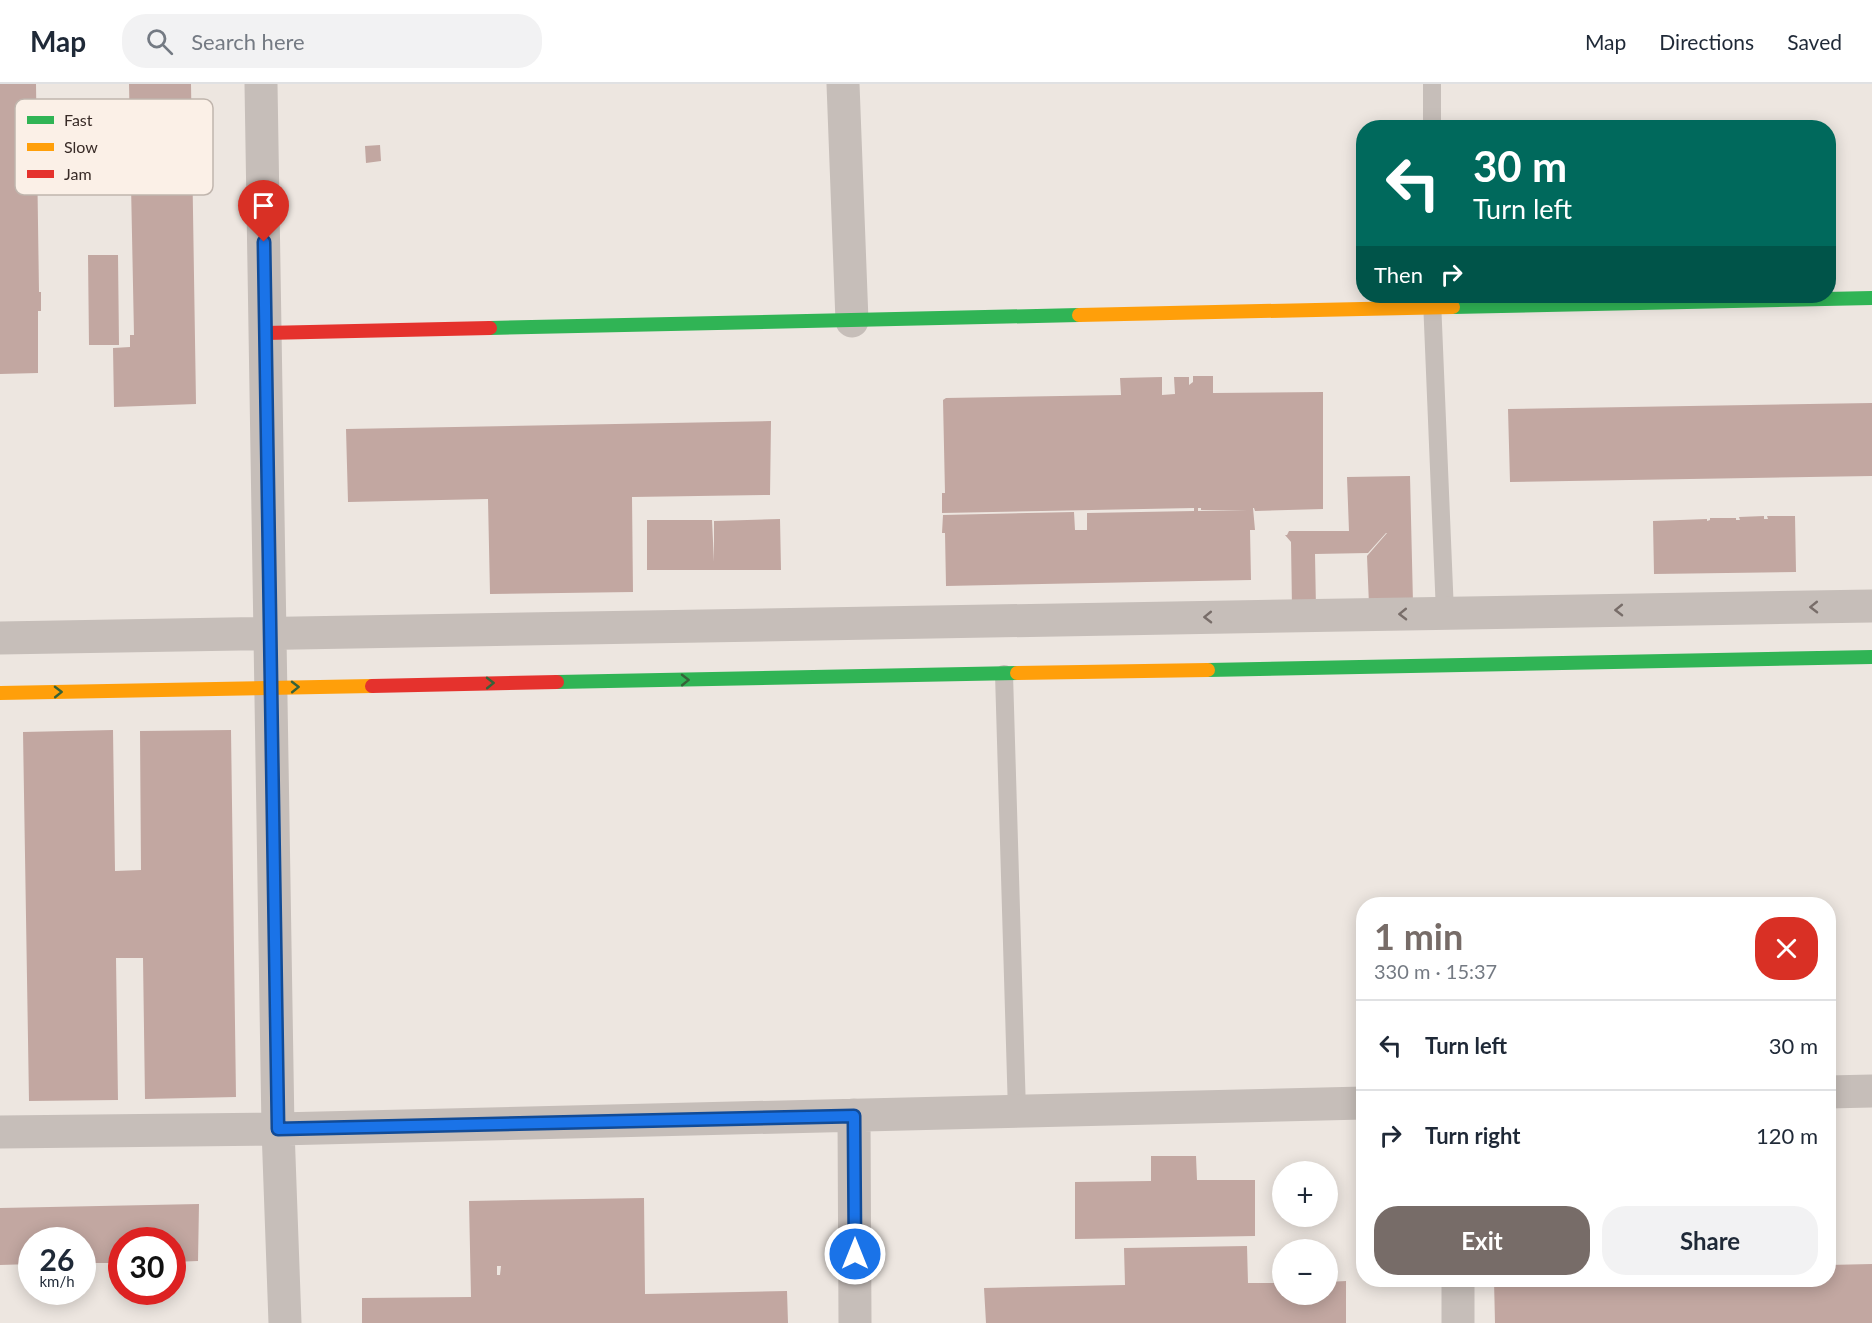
<!DOCTYPE html>
<html lang="en">
<head>
<meta charset="utf-8">
<style>
  :root { --surface:#fff; --page:#f2f2f3; --text:#1f2937; --muted:#747a83; --line:#e0e1e3; --accent:#776c68 }
  body { margin:0; font-family:Lato,sans-serif; background:var(--page); color:var(--text); height:100vh; display:flex; flex-direction:column; font-size:22px; white-space:nowrap }
  * { box-sizing:border-box; margin:0 }
  p { font-size:20px; color:var(--muted) }
  .icon { flex:none; width:33px; height:33px; fill:none; stroke:currentColor; stroke-width:2; stroke-linecap:round; stroke-linejoin:round }
  .map { position:relative; flex:1; overflow:hidden }
  .details { position:absolute; left:1356px; top:813px; width:480px; height:390px; display:flex; flex-direction:column; background:var(--surface); border-radius:24px; box-shadow:0 3px 15px #0003 }
  .details>* { flex:none }
  .top-card { position:absolute; left:1356px; top:36px; width:480px; height:183px; border-radius:24px; box-shadow:0 3px 15px #0003; background:#00695c; color:#fff; overflow:hidden }
  .controls { position:absolute; left:1272px; top:1077px; display:grid; gap:12px }
  .controls a { display:grid; place-items:center; width:66px; height:66px; border-radius:50%; background:var(--surface); box-shadow:0 3px 15px #0003; font-size:30px }
  .speed { position:absolute; left:18px; top:1143px; display:flex; gap:12px; font-size:30px; font-weight:700; text-align:center }
  .speed>* { display:grid; place-content:center; width:78px; height:78px; border-radius:50%; background:var(--surface); box-shadow:0 3px 15px #0003; line-height:1 }
  .speed small { font-size:15px; font-weight:400 }
  .speed .limit { border:9px solid #d22; background:#fff; color:#111 }
  .pin { position:absolute; display:grid; place-items:center; width:51px; height:51px; color:#fff; margin:-62px -26px; border-radius:50% 50% 50% 0; rotate:-45deg; box-shadow:0 0 6px #0007 }
  .pin .icon { rotate:45deg }
  .me { position:absolute; width:66px; margin:-33px; rotate:0deg; stroke-linejoin:round; filter:drop-shadow(0 0 4px #0008) }
  .turn { display:flex; align-items:center; gap:21px; height:126px; padding:0 18px; font-size:27px }
  .turn .icon { width:78px; height:78px; stroke-width:2.5 }
  .turn b { display:block; font-size:42px; line-height:51px }
  .then { display:flex; align-items:center; height:57px; padding:0 18px; background:#0003; gap:12px; font-size:22px }
  .round { display:grid; place-items:center; flex:none; width:63px; height:63px; border-radius:24px; background:var(--page) }
  .overview { display:flex; align-items:center; justify-content:space-between; height:102px; padding:0 18px }
  h1 { font-size:36px; font-weight:700; line-height:45px; color:var(--accent) }
  .primary-button { display:flex; gap:12px; margin-top:auto; padding:12px 18px }
  .primary-button a { flex:1; height:69px; border-radius:24px; background:var(--accent); color:#fff; font-size:24px; font-weight:700; line-height:69px; text-align:center }
  .primary-button a+a { background:var(--page); color:var(--text) }
  ul { padding:0; list-style:none }
  li { display:flex; align-items:center; gap:18px; height:90px; padding:0 18px; border-top:2px solid var(--line) }
  li div { flex:1 }
  li b { display:block; font-size:22px }
  li em { font-style:normal }
  header { display:flex; align-items:center; gap:36px; box-sizing:border-box; height:84px; padding:0 30px; background:var(--surface); border-bottom:2px solid var(--line) }
  header strong { font-size:28px }
  nav { display:flex; gap:33px; margin-inline-start:auto; font-size:21px }
  .search { width:420px; height:54px; background:var(--page); display:flex; align-items:center; gap:15px; box-sizing:border-box; padding:0 21px; border-radius:24px; color:var(--muted); font-size:22px }
  .map>svg:first-child { display:block }
</style>
</head>
<body>
<header>
<strong>Map</strong>
<div class="search"><svg class="icon" aria-label="search" viewBox="0 0 24 24"><circle cx="10" cy="10" r="6"/><path d="M15 15l6 6"/></svg>Search here</div>
<nav><a>Map</a><a>Directions</a><a>Saved</a></nav>
</header>
<div class="map">
<svg width="1872" height="1239" viewBox="0 0 1872 1239">
  <rect width="100%" height="100%" fill="#ede6e0"/>
  <!-- building -->
  <path fill="#c2a7a1" fill-rule="evenodd" d="M 0,0 L 36,0 L 39,208 L 41,208 L 41,227 L 38,227 L 38,289 L 0,290 Z
    M 129,0 L 191,0 L 196,320 L 114,323 L 113,264 L 130,263 L 130,251 L 134,251 Z
    M 380,61 L 381,77 L 366,79 L 365,62 Z
    M 88,171 L 118,171 L 119,261 L 89,261 Z
    M 1193,292 L 1213,292 L 1213,309 L 1323,308 L 1323,425 L 1255,427 L 1254,424 L 1253,424 L 1255,446 L 1250,446 L 1251,496 L 946,502 L 945,449 L 942,449 L 943,431 L 1074,428 L 1075,446 L 1087,446 L 1087,429 L 1194,427 L 1194,424 L 942,429 L 942,409 L 945,409 L 943,316 L 946,314 L 1121,311 L 1120,294 L 1162,293 L 1162,311 L 1175,310 L 1174,293 L 1189,293 L 1189,301 L 1193,298 ZM 1198,424 L 1201,424 L 1201,426 L 1248,426 L 1198,427 Z
    M 1872,319 L 1872,392 L 1510,398 L 1508,325 Z
    M 771,337 L 770,411 L 632,413 L 633,508 L 490,510 L 488,415 L 348,418 L 346,345 Z
    M 1410,392 L 1413,519 L 1369,521 L 1367,472 L 1387,449 L 1386,449 L 1368,469 L 1315,470 L 1316,525 L 1292,525 L 1291,458 L 1285,451 L 1287,451 L 1289,447 L 1349,447 L 1347,393 Z
    M 1764,432 L 1764,435 L 1768,435 L 1767,432 L 1795,432 L 1796,488 L 1654,490 L 1653,437 L 1707,435 L 1707,437 L 1710,436 L 1710,434 L 1736,434 L 1736,436 L 1740,436 L 1739,433 Z
    M 780,435 L 781,486 L 647,486 L 647,436 L 712,436 L 714,478 L 714,437 Z
    M 113,646 L 115,787 L 141,786 L 140,647 L 231,646 L 236,1013 L 145,1015 L 143,874 L 116,874 L 118,1016 L 29,1017 L 23,648 Z
    M 1151,1072 L 1196,1072 L 1197,1096 L 1255,1096 L 1255,1152 L 1075,1155 L 1075,1098 L 1151,1097 Z
    M 644,1114 L 645,1210 L 787,1207 L 788,1239 L 362,1239 L 362,1214 L 471,1213 L 469,1117 ZM 497,1182 L 501,1182 L 500,1191 L 497,1191 Z
    M 199,1120 L 198,1177 L 172,1178 L 172,1156 L 122,1156 L 122,1179 L 82,1179 L 82,1156 L 32,1156 L 32,1180 L 0,1181 L 0,1124 Z
    M 1247,1162 L 1248,1199 L 1282,1199 L 1282,1210 L 1328,1210 L 1328,1198 L 1346,1197 L 1346,1239 L 986,1239 L 984,1204 L 1125,1201 L 1124,1164 Z
    M 1872,1180 L 1872,1239 L 1495,1239 L 1494,1196 L 1828,1196 L 1828,1181 Z"/>
  <g fill="none" stroke-linecap="round" stroke-linejoin="round">
    <!-- lane -->
    <path stroke="#c6beb9" stroke-width="18" d="M 1432,0 L 1432,44
      M 1432,216 L 1445,529
      M 1004,590 L 1017,1028"/>
    <!-- street -->
    <path stroke="#c6beb9" stroke-width="33" d="M 261,0 L 278,1045 L 285,1239
      M 843,0 L 852,237
      M 0,554 L 1872,522
      M 1828,1008 L 1872,1007
      M 854,1031 L 855,1239
      M 0,1048 L 278,1045 L 1364,1019
      M 1458,1196 L 1458,1239"/>
    <!-- fast -->
    <path stroke="#30b455" stroke-width="14" d="M 1453,223 L 1872,214
      M 490,244 L 1079,231
      M 1208,586 L 1872,573
      M 557,598 L 1017,589"/>
    <!-- slow -->
    <path stroke="#ff9f0a" stroke-width="14" d="M 1079,231 L 1453,223
      M 1017,589 L 1208,586
      M 0,609 L 372,602"/>
    <!-- jam -->
    <path stroke="#e5322d" stroke-width="14" d="M 265,249 L 490,244
      M 372,602 L 557,598"/>
  </g>
  <!-- one-way arrows -->
  <defs><path id="oneway-chevron" d="M-2-3.5L2.5 0L-2 3.5" fill="none" stroke-width="1.6" stroke-linecap="round" stroke-linejoin="round" transform="scale(1.5)"/></defs>
  <g stroke="#786d69">
    <use href="#oneway-chevron" transform="translate(1814 523) rotate(179)"/>
    <use href="#oneway-chevron" transform="translate(1619 526) rotate(179)"/>
    <use href="#oneway-chevron" transform="translate(1403 530) rotate(179)"/>
    <use href="#oneway-chevron" transform="translate(1208 533) rotate(179)"/>
  </g>
  <g stroke="#356239">
    <use href="#oneway-chevron" transform="translate(685 596) rotate(-1)"/>
    <use href="#oneway-chevron" transform="translate(490 599) rotate(-1)"/>
    <use href="#oneway-chevron" transform="translate(295 603) rotate(-1)"/>
    <use href="#oneway-chevron" transform="translate(58 608) rotate(-1)"/>
  </g>
  <g fill="none" stroke-linecap="round" stroke-linejoin="round">
    <defs>
      <path id="route" d="M 264,158 L 278,1045 L 854,1032 L 855,1170"/>
    </defs>
    <!-- route casing -->
    <use href="#route" stroke="#114b97" stroke-width="15"/>
    <!-- route -->
    <use href="#route" stroke="#1a73e8" stroke-width="10"/>
  </g>
  <!-- legend -->
  <rect x="15" y="15" width="198" height="96" rx="9" fill="#fbf0e7" stroke="#c0b5ad" stroke-width="1.5"/>
  <rect x="27" y="32" width="27" height="8" fill="#30b455"/>
  <rect x="27" y="59" width="27" height="8" fill="#ff9f0a"/>
  <rect x="27" y="86" width="27" height="8" fill="#e5322d"/>
  <g font-size="16" fill="#382b27">
    <text x="64" y="42">Fast</text>
    <text x="64" y="69">Slow</text>
    <text x="64" y="96">Jam</text>
  </g>
</svg>
<div class="controls">
<a>+</a>
<a>−</a>
</div>
<div class="speed"><div>26<small>km/h</small></div><div class="limit">30</div></div>
<div class="pin" style="left:264px;top:158px;background:#d93025"><svg class="icon" aria-label="arrive" viewBox="0 0 24 24"><path d="M6 21V4h12l-3 4 3 4H6"/></svg></div>
<svg class="me" style="left:855px;top:1170px" viewBox="-20 -20 40 40"><circle r="17" fill="#1a73e8" stroke="#fff" stroke-width="3"/><path d="M0-11L8 9 0 5-8 9z" fill="#fff"/></svg>
<div class="top-card">
<div class="turn"><svg class="icon" aria-label="left" viewBox="0 0 24 24"><path d="M17 20v-9H6M10 6l-5 5 5 5"/></svg><div><b>30 m</b>Turn left</div></div>
<div class="then">Then<svg class="icon" aria-label="right" viewBox="0 0 24 24"><path d="M7 20v-9h11M14 6l5 5-5 5"/></svg></div>
</div>
<section class="details">
<div class="overview"><div><h1>1 min</h1><p>330 m · 15:37</p></div><a class="round" style="background:#d93025;color:#fff"><svg class="icon" aria-label="close" viewBox="0 0 24 24"><path d="M6 6l12 12M18 6L6 18"/></svg></a></div>
<ul>
<li><svg class="icon" aria-label="left" viewBox="0 0 24 24"><path d="M17 20v-9H6M10 6l-5 5 5 5"/></svg><div><b>Turn left</b></div><em>30 m</em></li>
<li><svg class="icon" aria-label="right" viewBox="0 0 24 24"><path d="M7 20v-9h11M14 6l5 5-5 5"/></svg><div><b>Turn right</b></div><em>120 m</em></li>
</ul>
<div class="primary-button"><a>Exit</a><a>Share</a></div>
</section>
</div>
</body>
</html>
